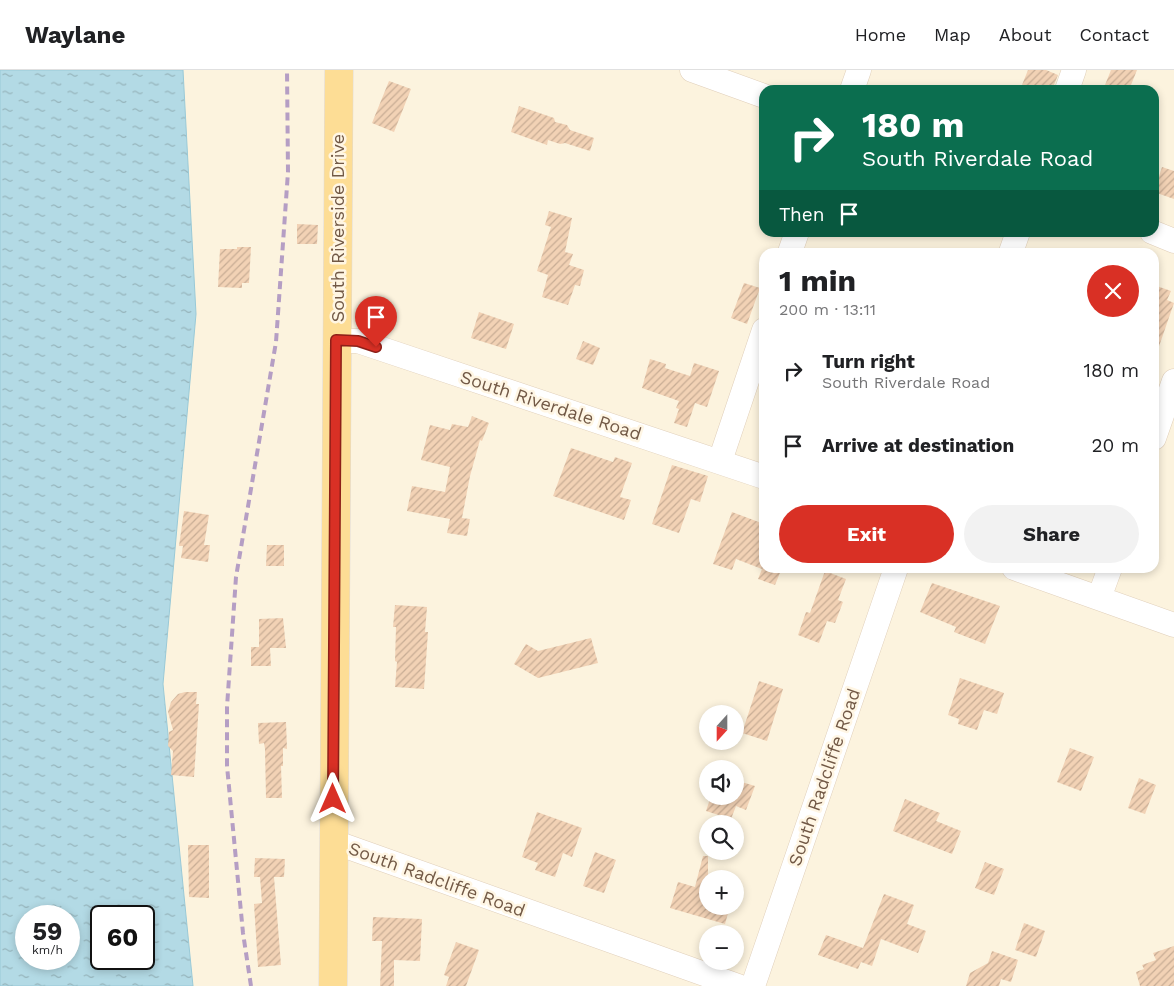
<!DOCTYPE html>
<html lang="en">
<head>
<meta charset="utf-8">
<style>
  :root { --surface:#fff; --page:#f2f2f2; --text:#202124; --muted:#757577; --line:#e0e0e0; --accent:#d93025 }
  body { margin:0; font-family:"Work Sans",sans-serif; background:var(--page); color:var(--text); height:100vh; display:flex; flex-direction:column; font-size:19px; white-space:nowrap }
  * { box-sizing:border-box; margin:0 }
  p { font-size:16px; color:var(--muted) }
  .icon { flex:none; width:28px; height:28px; fill:none; stroke:currentColor; stroke-width:2; stroke-linecap:round; stroke-linejoin:round }
  .map { position:relative; flex:1; overflow:hidden }
  .details { position:absolute; left:759px; top:178px; width:400px; height:325px; display:flex; flex-direction:column; background:var(--surface); border-radius:15px; box-shadow:0 2px 8px #0003 }
  .details>* { flex:none }
  .top-card { position:absolute; left:759px; top:15px; width:400px; height:152px; border-radius:15px; box-shadow:0 2px 8px #0003; background:#0b6e4f; color:#fff; overflow:hidden }
  .needle { width:32px; rotate:201deg }
  .controls { position:absolute; left:699px; top:635px; display:grid; gap:10px }
  .controls a { display:grid; place-items:center; width:45px; height:45px; border-radius:50%; background:var(--surface); box-shadow:0 2px 8px #0003; font-size:25px }
  .speed { position:absolute; left:15px; top:835px; display:flex; gap:10px; font-size:25px; font-weight:700; text-align:center }
  .speed>* { display:grid; place-content:center; width:65px; height:65px; border-radius:50%; background:var(--surface); box-shadow:0 2px 8px #0003; line-height:1 }
  .speed small { font-size:12px; font-weight:400 }
  .speed .limit { border:2px solid #111; border-radius:8px; background:#fff; color:#111 }
  .pin { position:absolute; display:grid; place-items:center; width:42px; height:42px; color:#fff; margin:-51px -21px; border-radius:50% 50% 50% 0; rotate:-45deg; box-shadow:0 0 5px #0007 }
  .pin .icon { rotate:45deg }
  .me { position:absolute; width:55px; margin:-28px; rotate:0deg; stroke-linejoin:round; filter:drop-shadow(0 0 4px #0008) }
  .turn { display:flex; align-items:center; gap:18px; height:105px; padding:0 20px; font-size:22px }
  .turn .icon { width:65px; height:65px; stroke-width:2.5 }
  .turn b { display:block; font-size:35px; line-height:42px }
  .then { display:flex; align-items:center; height:48px; padding:0 20px; background:#0003; gap:10px; font-size:19px }
  .round { display:grid; place-items:center; flex:none; width:52px; height:52px; border-radius:26px; background:var(--page) }
  .summary { display:flex; align-items:center; justify-content:space-between; height:85px; padding:0 20px }
  h1 { font-size:30px; font-weight:700; line-height:38px }
  .cta { display:flex; gap:10px; margin-top:auto; padding:10px 20px }
  .cta a { flex:1; height:58px; border-radius:30px; background:var(--accent); color:#fff; font-size:20px; font-weight:700; line-height:58px; text-align:center }
  .cta a+a { background:var(--page); color:var(--text) }
  ul { padding:0; list-style:none }
  li { display:flex; align-items:center; gap:15px; height:75px; padding:0 20px }
  li div { flex:1 }
  li b { display:block; font-size:19px }
  li em { font-style:normal }
  header { display:flex; align-items:center; gap:30px; box-sizing:border-box; height:70px; padding:0 25px; background:var(--surface); border-bottom:1px solid var(--line) }
  header strong { font-size:24px }
  nav { display:flex; gap:28px; margin-inline-start:auto; font-size:18px }
  .map>svg:first-child { display:block }
</style>
</head>
<body>
<header>
<strong>Waylane</strong>
<nav><a>Home</a><a>Map</a><a>About</a><a>Contact</a></nav>
</header>
<div class="map">
<svg width="1174" height="916" viewBox="0 0 1174 916">
  <defs>
    <pattern id="water-ripples" width="26" height="14" patternUnits="userSpaceOnUse" patternTransform="scale(1.25)"><rect width="26" height="14" fill="#b3dae5"/><path d="M2 4q2-2 4 0t4 0M15 11q2-2 4 0t4 0" fill="none" stroke="#96b4bb"/></pattern>
    <pattern id="building-hatch" width="6" height="6" patternUnits="userSpaceOnUse" patternTransform="scale(1.25)"><rect width="6" height="6" fill="#f2d2b5"/><path d="M-1 1l2-2M0 6l6-6M5 7l2-2" fill="none" stroke="#c8ad95"/></pattern>
  </defs>
  <rect width="100%" height="100%" fill="#fcf3de"/>
  <!-- water -->
  <path fill="url(#water-ripples)" stroke="#99c9d7" fill-rule="evenodd" d="M 0,0 L 183,0 L 196,244 L 163,614 L 193,916 L 0,916 ZM 26,846 L 69,846 L 69,889 L 26,889 ZM 101,846 L 144,846 L 144,889 L 101,889 Z"/>
  <!-- building -->
  <path fill="url(#building-hatch)" d="M 1028,0 L 1046,0 L 1058,5 L 1052,20 L 1020,20 Z
    M 1111,0 L 1137,0 L 1129,20 L 1103,20 Z
    M 389,11 L 411,19 L 394,62 L 372,53 Z
    M 519,36 L 554,48 L 555,52 L 567,55 L 570,60 L 594,68 L 590,81 L 565,73 L 560,74 L 548,70 L 547,75 L 511,62 Z
    M 1162,97 L 1174,101 L 1174,129 L 1154,122 Z
    M 549,141 L 572,148 L 565,182 L 573,184 L 569,195 L 584,200 L 580,216 L 575,215 L 568,235 L 542,227 L 548,205 L 537,201 L 551,157 L 545,155 Z
    M 297,154 L 318,155 L 317,174 L 297,174 Z
    M 237,177 L 251,177 L 249,213 L 242,213 L 242,218 L 218,217 L 220,179 L 237,179 Z
    M 744,213 L 760,218 L 747,254 L 731,248 Z
    M 1154,215 L 1171,221 L 1167,230 L 1174,233 L 1156,285 L 1154,284 Z
    M 479,242 L 514,254 L 506,279 L 471,268 Z
    M 583,271 L 600,278 L 593,295 L 576,289 Z
    M 650,289 L 666,294 L 665,298 L 690,306 L 694,293 L 719,301 L 707,337 L 695,333 L 687,357 L 674,353 L 679,339 L 676,338 L 679,331 L 642,318 Z
    M 472,346 L 489,353 L 482,371 L 480,370 L 470,406 L 462,448 L 470,449 L 467,466 L 447,463 L 450,449 L 407,441 L 412,416 L 445,422 L 450,397 L 421,390 L 430,355 L 450,360 L 452,354 L 468,357 Z
    M 571,378 L 613,392 L 615,387 L 632,393 L 620,427 L 631,430 L 624,450 L 553,426 Z
    M 672,395 L 708,406 L 700,432 L 691,429 L 679,463 L 652,454 Z
    M 184,441 L 209,445 L 204,475 L 210,475 L 208,492 L 181,488 L 183,476 L 179,476 Z
    M 732,442 L 764,454 L 764,498 L 782,498 L 775,515 L 758,509 L 762,499 L 736,489 L 732,500 L 713,494 Z
    M 267,475 L 284,475 L 284,496 L 266,496 Z
    M 825,501 L 846,509 L 838,530 L 843,532 L 835,553 L 827,551 L 819,573 L 798,565 L 806,542 L 810,543 Z
    M 932,513 L 1000,536 L 985,574 L 954,562 L 956,557 L 920,542 Z
    M 395,535 L 427,537 L 425,562 L 428,562 L 424,619 L 395,617 L 397,592 L 395,591 L 396,557 L 393,557 Z
    M 283,548 L 286,578 L 270,578 L 271,596 L 251,596 L 251,577 L 259,577 L 259,549 Z
    M 591,568 L 598,593 L 538,608 L 514,594 L 526,574 L 538,581 Z
    M 960,608 L 1004,623 L 997,644 L 984,640 L 977,660 L 958,654 L 959,649 L 948,645 Z
    M 759,611 L 783,619 L 767,671 L 742,663 Z
    M 185,622 L 197,622 L 196,634 L 199,634 L 194,707 L 171,705 L 173,681 L 168,676 L 169,662 L 173,660 L 168,642 L 171,632 L 178,624 Z
    M 286,652 L 287,679 L 283,678 L 283,696 L 281,696 L 282,728 L 266,728 L 265,679 L 264,673 L 259,674 L 258,653 Z
    M 1070,678 L 1094,687 L 1081,721 L 1057,712 Z
    M 1139,708 L 1156,715 L 1145,744 L 1128,738 Z
    M 735,710 L 755,716 L 746,740 L 736,736 L 731,749 L 706,741 L 711,726 L 735,726 Z
    M 905,729 L 940,743 L 936,751 L 961,761 L 952,784 L 893,761 Z
    M 537,742 L 582,758 L 572,787 L 563,783 L 555,807 L 535,800 L 538,793 L 522,787 Z
    M 188,775 L 209,775 L 209,828 L 189,827 Z
    M 595,782 L 616,790 L 604,823 L 583,816 Z
    M 703,786 L 708,786 L 708,836 L 730,836 L 725,854 L 670,838 L 678,812 L 695,817 Z
    M 255,788 L 285,789 L 284,807 L 274,807 L 281,895 L 258,897 L 254,834 L 262,833 L 260,807 L 254,807 Z
    M 985,792 L 1004,799 L 994,825 L 975,818 Z
    M 884,824 L 914,835 L 907,854 L 926,861 L 918,883 L 881,869 L 872,896 L 861,892 L 858,899 L 818,885 L 826,865 L 863,878 Z
    M 373,847 L 422,849 L 420,891 L 394,890 L 394,916 L 380,916 L 382,871 L 372,871 Z
    M 1024,853 L 1045,861 L 1036,887 L 1015,880 Z
    M 456,872 L 479,880 L 466,916 L 446,916 L 449,907 L 444,905 Z
    M 1174,876 L 1174,916 L 1140,916 L 1136,902 L 1144,899 L 1142,895 L 1156,890 L 1153,883 Z
    M 992,881 L 1018,890 L 1011,912 L 1001,909 L 999,916 L 966,916 L 970,903 L 988,893 Z"/>
  <g fill="none" stroke-linecap="round" stroke-linejoin="round">
    <defs>
      <path id="minor" d="M 692,0 L 764,26
        M 852,20 L 859,0
        M 1067,20 L 1074,0
        M 1152,162 L 1174,171
        M 790,182 L 797,162
        M 1011,182 L 1018,162
        M 336,271 L 358,271 L 764,407
        M 1154,368 L 1174,311
        M 720,391 L 764,260
        M 1014,498 L 1174,555
        M 1099,528 L 1110,498
        M 334,772 L 738,916
        M 753,916 L 896,498"/>
      <path id="major" d="M 333,916 L 339,0"/>
    </defs>
    <!-- minor casing -->
    <use href="#minor" stroke="#e0cfba" stroke-width="25"/>
    <!-- major casing -->
    <use href="#major" stroke="#e0dad6" stroke-width="29"/>
    <!-- minor -->
    <use href="#minor" stroke="#fff" stroke-width="24"/>
    <!-- major -->
    <use href="#major" stroke="#fddd95" stroke-width="28"/>
    <!-- rail -->
    <path stroke="#b59ec4" stroke-width="4" stroke-dasharray="8 5" stroke-linecap="butt" d="M 251,916 L 243,863 L 227,696 L 227,637 L 236,507 L 276,272 L 288,102 L 287,0"/>
  </g>
  <g fill="none" stroke-linecap="round" stroke-linejoin="round">
    <defs>
      <path id="route" d="M 333,729 L 336,270 L 358,271 L 376,277"/>
    </defs>
    <!-- route casing -->
    <use href="#route" stroke="#8d1f18" stroke-width="12"/>
    <!-- route -->
    <use href="#route" stroke="#d93025" stroke-width="9"/>
  </g>
  <g text-anchor="middle" dominant-baseline="central" stroke-width="5" stroke-linejoin="round" paint-order="stroke">
    <!-- street labels -->
    <g font-size="18" fill="#725946" stroke="#fff6e4">
      <text transform="translate(337 158) rotate(-90)">South Riverside Drive</text>
      <text transform="translate(551 335) rotate(18)">South Riverdale Road</text>
      <text transform="translate(824 707) rotate(-71)">South Radcliffe Road</text>
      <text transform="translate(437 809) rotate(20)">South Radcliffe Road</text>
    </g>
  </g>
</svg>
<div class="controls">
<a><svg class="needle" viewBox="-14 -14 28 28"><path d="M0-13l5 13h-10z" fill="#e53935"/><path d="M0 13l5-13h-10z" fill="#757577"/></svg></a>
<a><svg class="icon" aria-label="sound" viewBox="0 0 24 24"><path d="M4 9h4l5-4v14l-5-4H4zM17 9q2 3 0 6"/></svg></a>
<a><svg class="icon" aria-label="search" viewBox="0 0 24 24"><circle cx="10" cy="10" r="6"/><path d="M15 15l6 6"/></svg></a>
<a>+</a>
<a>−</a>
</div>
<div class="speed"><div>59<small>km/h</small></div><div class="limit">60</div></div>
<div class="pin" style="left:376px;top:277px;background:#d93025"><svg class="icon" aria-label="arrive" viewBox="0 0 24 24"><path d="M6 21V4h12l-3 4 3 4H6"/></svg></div>
<svg class="me" style="left:333px;top:729px" viewBox="-20 -20 40 40"><path d="M0-17L14 15 0 8-14 15z" fill="#d93025" stroke="#fff" stroke-width="4"/></svg>
<div class="top-card">
<div class="turn"><svg class="icon" aria-label="right" viewBox="0 0 24 24"><path d="M7 20v-9h11M14 6l5 5-5 5"/></svg><div><b>180 m</b>South Riverdale Road</div></div>
<div class="then">Then<svg class="icon" aria-label="arrive" viewBox="0 0 24 24"><path d="M6 21V4h12l-3 4 3 4H6"/></svg></div>
</div>
<section class="details">
<div class="summary"><div><h1>1 min</h1><p>200 m · 13:11</p></div><a class="round" style="background:#d93025;color:#fff"><svg class="icon" aria-label="close" viewBox="0 0 24 24"><path d="M6 6l12 12M18 6L6 18"/></svg></a></div>
<ul>
<li><svg class="icon" aria-label="right" viewBox="0 0 24 24"><path d="M7 20v-9h11M14 6l5 5-5 5"/></svg><div><b>Turn right</b><p>South Riverdale Road</p></div><em>180 m</em></li>
<li><svg class="icon" aria-label="arrive" viewBox="0 0 24 24"><path d="M6 21V4h12l-3 4 3 4H6"/></svg><div><b>Arrive at destination</b></div><em>20 m</em></li>
</ul>
<div class="cta"><a>Exit</a><a>Share</a></div>
</section>
</div>
</body>
</html>
